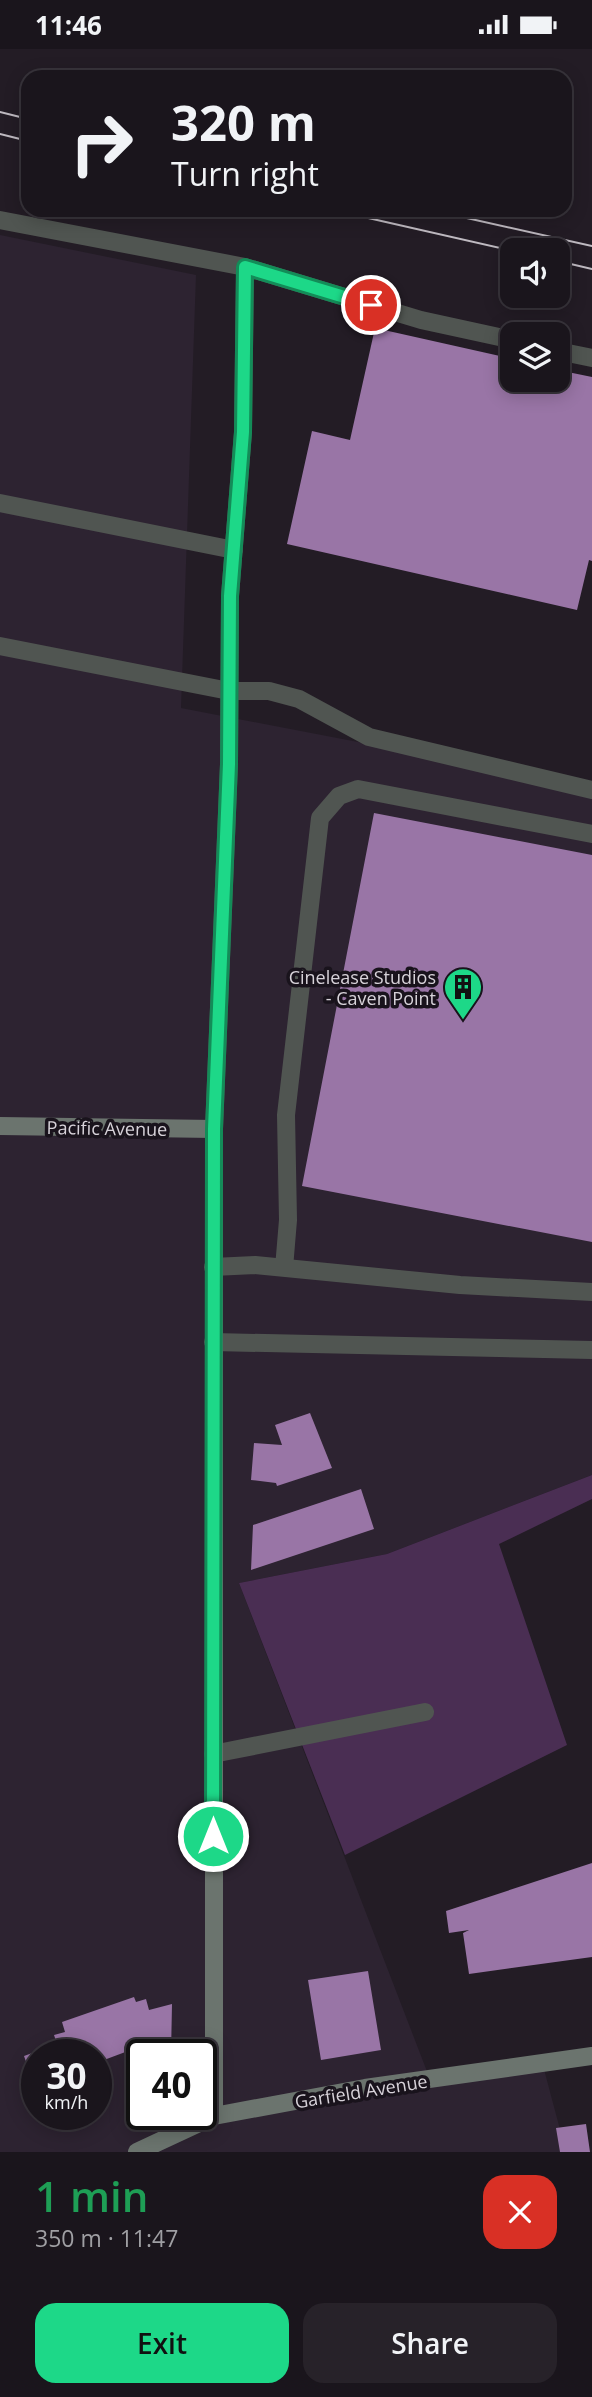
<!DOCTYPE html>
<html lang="en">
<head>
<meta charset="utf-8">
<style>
  :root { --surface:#1a151c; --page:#272229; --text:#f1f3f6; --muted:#9f9fa3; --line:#38343b; --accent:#1dd888 }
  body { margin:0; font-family:"Open Sans",sans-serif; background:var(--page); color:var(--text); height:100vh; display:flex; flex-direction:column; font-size:26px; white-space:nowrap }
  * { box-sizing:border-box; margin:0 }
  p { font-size:23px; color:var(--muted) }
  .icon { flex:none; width:38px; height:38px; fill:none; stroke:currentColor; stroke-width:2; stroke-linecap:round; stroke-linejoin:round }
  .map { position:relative; height:2103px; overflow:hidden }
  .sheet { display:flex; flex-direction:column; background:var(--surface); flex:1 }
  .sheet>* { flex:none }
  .hud { position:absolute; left:21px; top:21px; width:551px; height:147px; border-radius:21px; box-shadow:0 4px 18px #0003,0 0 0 2px var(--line); background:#1a151c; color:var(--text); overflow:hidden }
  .controls { position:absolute; left:500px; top:189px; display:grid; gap:14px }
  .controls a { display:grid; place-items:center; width:70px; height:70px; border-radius:14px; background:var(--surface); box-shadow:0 4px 18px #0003,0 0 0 2px var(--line); font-size:35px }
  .speed { position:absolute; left:21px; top:1990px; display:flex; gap:14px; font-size:35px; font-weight:700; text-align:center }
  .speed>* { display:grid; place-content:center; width:91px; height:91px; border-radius:50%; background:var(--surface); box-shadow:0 4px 18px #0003,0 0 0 2px var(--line); line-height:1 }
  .speed small { font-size:18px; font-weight:400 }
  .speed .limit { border:4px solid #111; border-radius:10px; background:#fff; color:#111 }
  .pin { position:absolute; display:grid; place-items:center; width:60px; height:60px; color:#fff; margin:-30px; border:4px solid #fff; border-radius:50%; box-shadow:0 2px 7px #0007 }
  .me { position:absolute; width:77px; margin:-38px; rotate:0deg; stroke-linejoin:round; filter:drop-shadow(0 0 5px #0008) }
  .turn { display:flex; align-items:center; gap:24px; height:147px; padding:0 35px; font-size:32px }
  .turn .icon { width:91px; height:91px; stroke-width:2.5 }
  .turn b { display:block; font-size:49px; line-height:60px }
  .round { display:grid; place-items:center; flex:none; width:74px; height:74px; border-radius:21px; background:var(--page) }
  .headline { display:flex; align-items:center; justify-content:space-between; height:119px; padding:0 35px }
  h1 { font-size:42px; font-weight:600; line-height:52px; color:#1e9e55 }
  .primary-button { display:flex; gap:14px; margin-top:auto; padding:14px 35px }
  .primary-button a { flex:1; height:80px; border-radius:21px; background:var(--accent); color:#111; font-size:28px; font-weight:600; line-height:80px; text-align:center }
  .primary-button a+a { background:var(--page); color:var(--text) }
  .status { display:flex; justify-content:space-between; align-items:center; height:49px; padding:0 35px; background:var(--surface); direction:ltr }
  .status svg { height:19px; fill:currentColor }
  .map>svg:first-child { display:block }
</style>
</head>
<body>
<div class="status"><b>11:46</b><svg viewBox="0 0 49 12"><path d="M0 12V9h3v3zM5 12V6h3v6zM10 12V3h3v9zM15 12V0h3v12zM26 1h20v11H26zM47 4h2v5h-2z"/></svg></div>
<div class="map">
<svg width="592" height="2103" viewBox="0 0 592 2103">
  <rect width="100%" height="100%" fill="#231c25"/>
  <!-- built -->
  <path fill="#2d2331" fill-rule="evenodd" d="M 0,186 L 196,226 L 181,659 L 592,738 L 592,1426 L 387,1505 L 239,1534 L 428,2025 L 541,2009 L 566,2103 L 0,2103 ZM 37,2006 L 96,2006 L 96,2065 L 37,2065 ZM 142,2006 L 201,2006 L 201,2065 L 142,2065 Z"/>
  <!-- green -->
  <path fill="#4a2e53" d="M 592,1426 L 592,1450 L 499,1495 L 567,1696 L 345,1806 L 239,1534 L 387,1505 Z"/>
  <!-- building -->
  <path fill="#9975a6" d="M 375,279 L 513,310 L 513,331 L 558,331 L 558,321 L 592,328 L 592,512 L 589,511 L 577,561 L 287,495 L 312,382 L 350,391 Z
    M 374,764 L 592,806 L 592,1193 L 302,1137 Z
    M 310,1364 L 332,1419 L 277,1437 L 276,1434 L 251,1431 L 254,1394 L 282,1396 L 275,1376 Z
    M 361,1440 L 374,1480 L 251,1521 L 253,1476 Z
    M 592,1814 L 592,1908 L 469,1925 L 463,1884 L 469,1881 L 449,1884 L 446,1862 Z
    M 368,1922 L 381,2001 L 321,2011 L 308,1931 Z
    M 134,1948 L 136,1953 L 146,1950 L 149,1961 L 172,1955 L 171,2006 L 142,2006 L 142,2039 L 128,2002 L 96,2014 L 96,2006 L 37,2006 L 37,2028 L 32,2030 L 24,2007 L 57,1995 L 54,1986 L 65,1983 L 62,1973 Z
    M 586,2075 L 590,2103 L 560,2103 L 556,2079 Z"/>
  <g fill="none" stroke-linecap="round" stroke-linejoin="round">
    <!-- lane -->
    <path stroke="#505551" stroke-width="18" d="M 245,218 L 421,271 L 513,291
      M 558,302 L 592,309
      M 0,454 L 234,501
      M 0,597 L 229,642 L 269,642 L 299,650 L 369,688 L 592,741
      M 213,1218 L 255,1216 L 460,1236 L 592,1243
      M 284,1219 L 288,1171 L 286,1066 L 320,769 L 339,747 L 358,740 L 592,785
      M 213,1293 L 592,1301
      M 213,1705 L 425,1663"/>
    <!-- street -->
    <path stroke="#505551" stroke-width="18" d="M 0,171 L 245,218 L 243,383 L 230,547 L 229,715 L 214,1080"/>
    <!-- secondary -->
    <path stroke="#6b746e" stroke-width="18" d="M 0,1077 L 214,1080 L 214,2067
      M 137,2103 L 214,2067 L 365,2039 L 592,2007"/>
    <!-- tram -->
    <path stroke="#bfbac1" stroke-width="2" d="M 0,63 L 28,70
      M 0,85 L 28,92
      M 333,161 L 513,202
      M 431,161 L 592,197
      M 558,212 L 592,220"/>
  </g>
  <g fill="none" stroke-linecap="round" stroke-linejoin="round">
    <defs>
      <path id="route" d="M 213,1787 L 214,1080 L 229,715 L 230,547 L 243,383 L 245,218 L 371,256"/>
    </defs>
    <!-- route casing -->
    <use href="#route" stroke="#138c58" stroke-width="18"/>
    <!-- route -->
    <use href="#route" stroke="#1dd888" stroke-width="12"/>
  </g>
  <!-- icons -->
  <defs>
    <symbol id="building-pin" viewBox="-11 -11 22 30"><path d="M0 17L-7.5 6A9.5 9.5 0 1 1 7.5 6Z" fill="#1dd888" stroke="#19131c"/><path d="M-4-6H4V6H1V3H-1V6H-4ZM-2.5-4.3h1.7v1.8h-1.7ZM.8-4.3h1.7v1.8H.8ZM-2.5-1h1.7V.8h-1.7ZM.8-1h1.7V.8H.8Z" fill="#111"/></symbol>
  </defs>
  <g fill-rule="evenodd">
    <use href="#building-pin" x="441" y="916" width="44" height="60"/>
  </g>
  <g text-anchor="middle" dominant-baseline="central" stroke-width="7" stroke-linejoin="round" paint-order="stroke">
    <!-- poi labels -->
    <g font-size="18" fill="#d7d2d9" stroke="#19131c" text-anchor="end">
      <text x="436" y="928">Cinelease Studios<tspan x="436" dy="21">- Caven Point</tspan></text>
    </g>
    <!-- street labels -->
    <g font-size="18" fill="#d7d2d9" stroke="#19131c">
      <text transform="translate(107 1079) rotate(1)">Pacific Avenue</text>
      <text transform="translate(361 2042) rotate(-9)">Garfield Avenue</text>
    </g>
  </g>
</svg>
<div class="controls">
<a><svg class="icon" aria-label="sound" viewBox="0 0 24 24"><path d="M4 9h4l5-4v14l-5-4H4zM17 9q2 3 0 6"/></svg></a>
<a><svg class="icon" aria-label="layers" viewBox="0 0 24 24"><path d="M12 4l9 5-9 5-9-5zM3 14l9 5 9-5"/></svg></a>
</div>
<div class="speed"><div>30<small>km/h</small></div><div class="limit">40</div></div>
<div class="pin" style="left:371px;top:256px;background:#d93025"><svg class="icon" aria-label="arrive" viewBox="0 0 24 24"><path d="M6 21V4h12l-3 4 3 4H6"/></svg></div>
<svg class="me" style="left:213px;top:1787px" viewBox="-20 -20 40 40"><circle r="17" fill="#1dd888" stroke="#fff" stroke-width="3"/><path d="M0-11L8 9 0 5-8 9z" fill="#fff"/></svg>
<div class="hud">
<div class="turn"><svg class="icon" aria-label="right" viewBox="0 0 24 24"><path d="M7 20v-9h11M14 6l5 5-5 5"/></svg><div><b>320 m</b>Turn right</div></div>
</div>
</div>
<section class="sheet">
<div class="headline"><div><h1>1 min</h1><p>350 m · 11:47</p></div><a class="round" style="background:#d93025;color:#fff"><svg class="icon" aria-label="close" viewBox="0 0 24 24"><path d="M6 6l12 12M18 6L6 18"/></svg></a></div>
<div class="primary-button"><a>Exit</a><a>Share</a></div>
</section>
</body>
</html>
